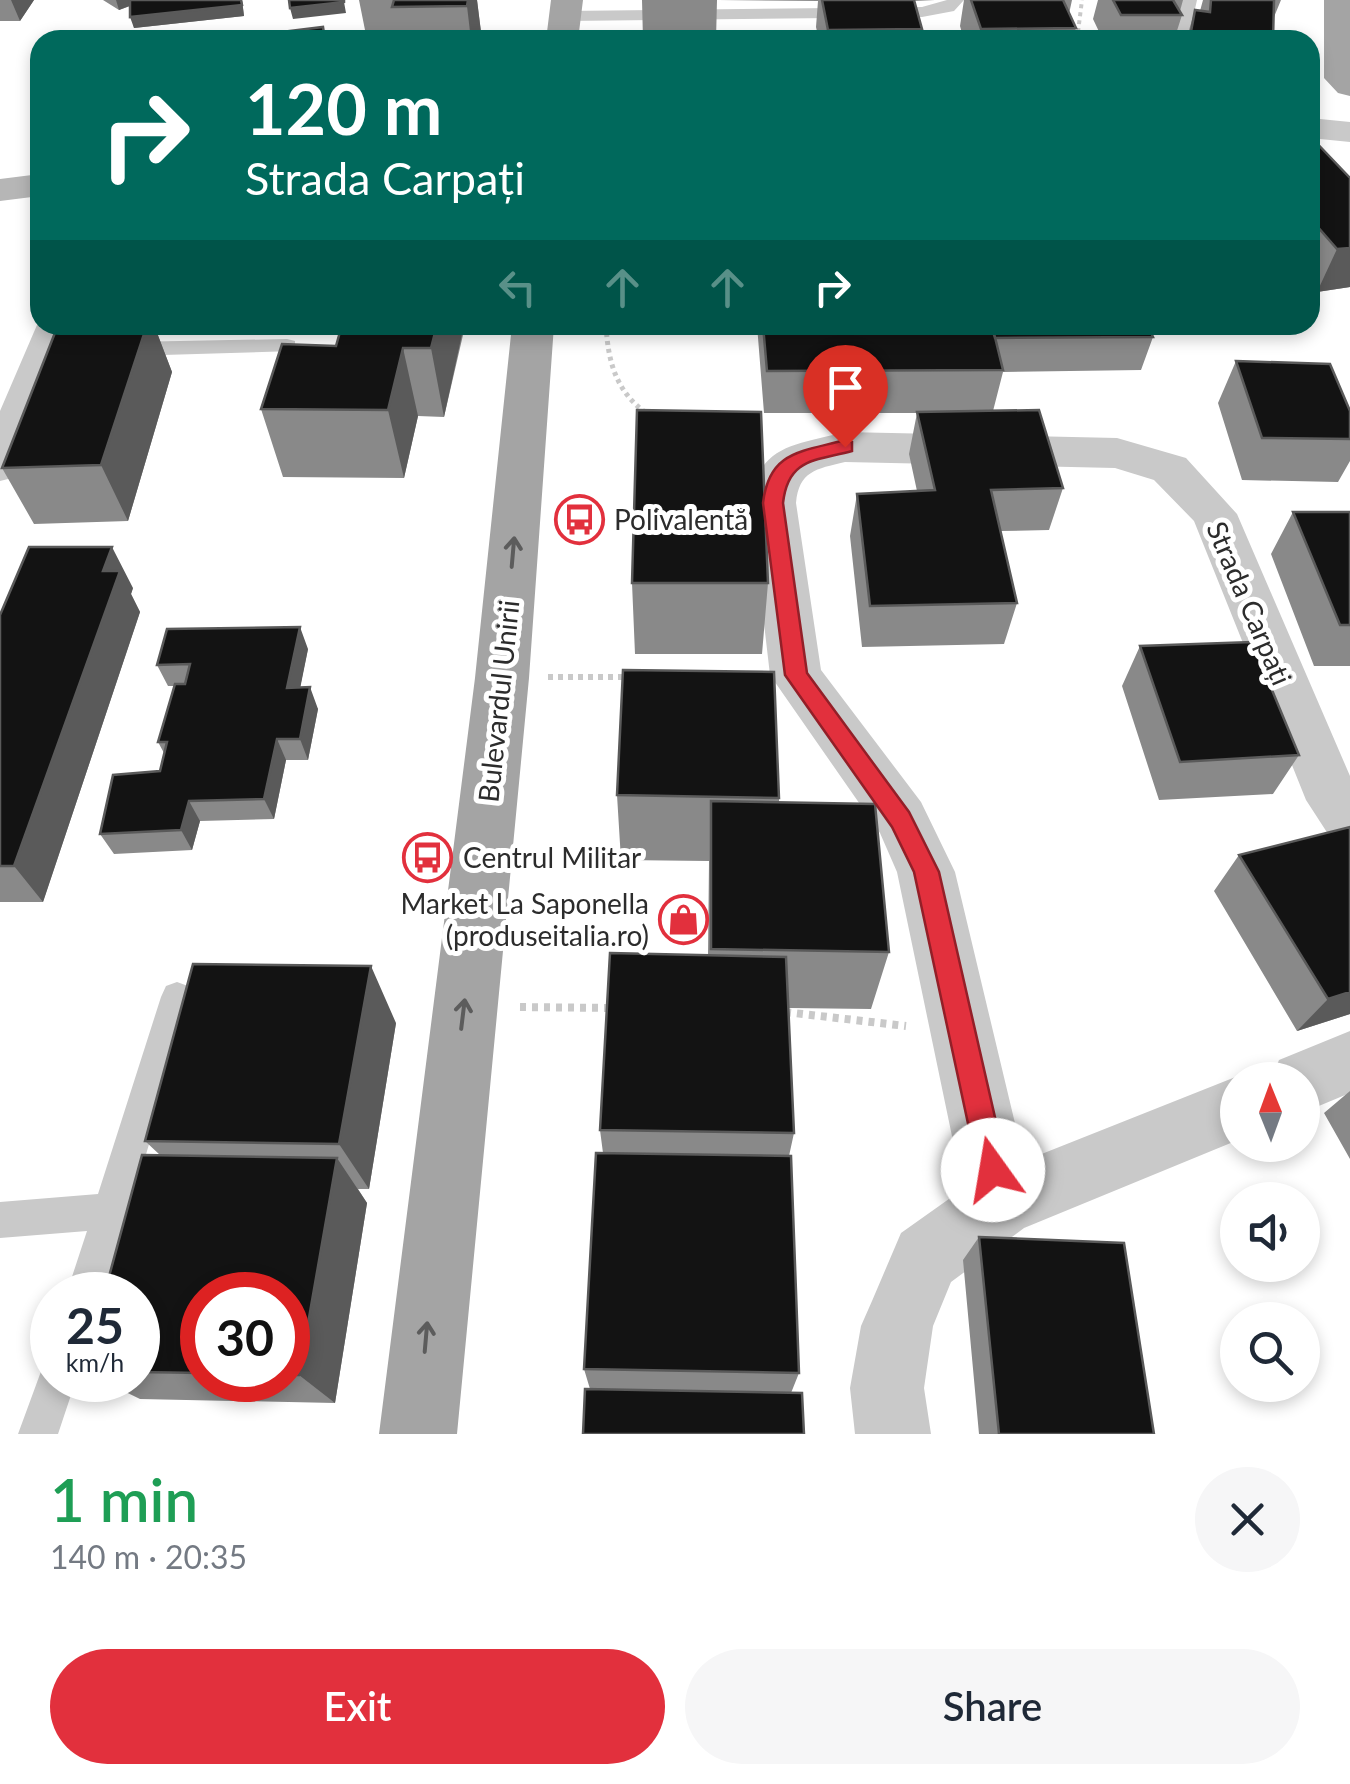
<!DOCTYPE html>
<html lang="en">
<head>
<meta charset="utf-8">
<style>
  :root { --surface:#fff; --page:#f6f6f7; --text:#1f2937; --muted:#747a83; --accent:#e2303d }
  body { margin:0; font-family:Lato,sans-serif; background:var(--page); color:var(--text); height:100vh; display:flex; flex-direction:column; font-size:38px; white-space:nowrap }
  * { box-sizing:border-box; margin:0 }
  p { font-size:32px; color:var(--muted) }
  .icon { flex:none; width:55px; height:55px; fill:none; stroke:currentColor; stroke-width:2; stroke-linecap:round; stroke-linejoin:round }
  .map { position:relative; height:1434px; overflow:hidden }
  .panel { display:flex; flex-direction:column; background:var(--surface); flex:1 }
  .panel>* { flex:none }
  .banner { position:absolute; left:30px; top:30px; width:1290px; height:305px; border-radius:30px; box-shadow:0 5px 15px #0003; background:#00695c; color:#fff; overflow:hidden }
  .needle { width:65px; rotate:359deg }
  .buttons { position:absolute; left:1220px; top:1062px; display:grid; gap:20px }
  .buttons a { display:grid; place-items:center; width:100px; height:100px; border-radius:50%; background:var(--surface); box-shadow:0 5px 15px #0003; font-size:50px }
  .speed { position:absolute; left:30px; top:1272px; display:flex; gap:20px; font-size:50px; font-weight:700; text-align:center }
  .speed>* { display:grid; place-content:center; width:130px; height:130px; border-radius:50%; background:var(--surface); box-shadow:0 5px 15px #0003; line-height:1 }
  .speed small { font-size:25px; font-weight:400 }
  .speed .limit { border:15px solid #d22; background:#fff; color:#111 }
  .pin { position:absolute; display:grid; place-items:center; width:85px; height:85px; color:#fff; margin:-102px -42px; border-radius:50% 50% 50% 0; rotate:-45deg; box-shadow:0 0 10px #0007 }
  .pin .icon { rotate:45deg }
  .me { position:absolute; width:110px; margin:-55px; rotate:347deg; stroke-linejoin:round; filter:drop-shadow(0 0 8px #0008) }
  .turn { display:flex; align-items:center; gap:35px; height:210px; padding:0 50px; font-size:45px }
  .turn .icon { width:130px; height:130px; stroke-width:2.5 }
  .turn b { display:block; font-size:70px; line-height:85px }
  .lanes { display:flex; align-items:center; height:95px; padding:0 50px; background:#0003; justify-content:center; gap:50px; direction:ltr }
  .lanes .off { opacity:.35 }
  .round { display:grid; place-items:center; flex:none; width:105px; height:105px; border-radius:52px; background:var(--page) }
  .headline { display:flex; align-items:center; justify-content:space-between; height:170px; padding:0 50px }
  h1 { font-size:60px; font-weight:600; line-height:75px; color:#1e9e55 }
  .button { display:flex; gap:20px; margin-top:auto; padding:20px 50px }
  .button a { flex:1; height:115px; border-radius:60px; background:var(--accent); color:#fff; font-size:40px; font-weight:600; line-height:115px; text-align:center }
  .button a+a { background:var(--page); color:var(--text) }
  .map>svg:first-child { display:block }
</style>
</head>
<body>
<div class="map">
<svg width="1350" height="1434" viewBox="0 0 1350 1434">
  <rect width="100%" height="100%" fill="#fff"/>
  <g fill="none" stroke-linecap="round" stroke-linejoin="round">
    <!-- path-far3 -->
    <path stroke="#c9c9c9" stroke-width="4" stroke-dasharray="4 4" stroke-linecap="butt" d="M 1077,40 L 1082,0"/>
    <!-- path-far2 -->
    <path stroke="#c9c9c9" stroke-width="5" stroke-dasharray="4 4" stroke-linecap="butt" d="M 606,325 C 608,362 616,391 646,413"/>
    <!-- path-far1 -->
    <path stroke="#c9c9c9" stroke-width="6" stroke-dasharray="5 5" stroke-linecap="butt" d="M 548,677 L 630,677"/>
    <!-- path -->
    <path stroke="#c9c9c9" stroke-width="8" stroke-dasharray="6 6" stroke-linecap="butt" d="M 520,1007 L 612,1008
      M 785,1012 L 906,1026"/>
    <!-- lane -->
    <path fill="#c9c9c9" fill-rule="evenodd" d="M 947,0 L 964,0 L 954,11 L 922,17 L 566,21 L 558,16 L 566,11 L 922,7 Z
      M 1181,0 L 1197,0 L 1188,40 L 1172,40 Z
      M 737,35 L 758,40 L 729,40 Z
      M 287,339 L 295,341 L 295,351 L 129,356 L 118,349 L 129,342 Z
      M 177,982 L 188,986 L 193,997 L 104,1295 L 66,1295 L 87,1231 L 0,1238 L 0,1202 L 98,1194 L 161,997 L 166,986 Z
      M 52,1363 L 52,1380 L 76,1380 L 58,1434 L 18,1434 L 43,1366 Z"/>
    <!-- street -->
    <path fill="#c9c9c9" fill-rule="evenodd" d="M 1310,118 L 1350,122 L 1350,142 L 1310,138 Z
      M 40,318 L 40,325 L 75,325 L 22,466 L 16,477 L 0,481 L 0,411 Z
      M 845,432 L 1117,438 L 1186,458 L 1237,514 L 1350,776 L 1350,844 L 1330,837 L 1306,800 L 1194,521 L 1154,480 L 1115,468 L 845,462 C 816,469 799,471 796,503 L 821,670 L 921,802 L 955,872 L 1024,1161 L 1238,1076 L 1248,1080 L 1238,1080 L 1238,1140 L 1024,1228 L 951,1282 L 933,1326 L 924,1388 L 931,1434 L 855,1434 L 850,1388 L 861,1326 L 872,1301 L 901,1233 L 963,1189 L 897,872 L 880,833 L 770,675 L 750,503 C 758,444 796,445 845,432 Z
      M 1350,1031 L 1350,1093 L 1302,1113 L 1302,1080 L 1271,1080 L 1279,1060 Z"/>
    <!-- secondary -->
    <path fill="#b6b6b6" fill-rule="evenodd" d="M 40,174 L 40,196 L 0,201 L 0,179 Z"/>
    <!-- primary -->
    <path fill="#a4a4a4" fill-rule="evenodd" d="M 551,0 L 583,0 L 578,40 L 546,40 Z
      M 1324,0 L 1350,0 L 1350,96 L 1338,93 L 1324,78 Z
      M 512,325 L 554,325 L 529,678 L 457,1434 L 379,1434 L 475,678 Z"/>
  </g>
  <!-- wall -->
  <path fill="#898989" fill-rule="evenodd" d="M 0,0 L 34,0 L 20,21 L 0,21 Z
    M 103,0 L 242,0 L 244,16 L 134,28 L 130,6 L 119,10 Z
    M 359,0 L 477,0 L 481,32 L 480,40 L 397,40 L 396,30 L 365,30 Z
    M 642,0 L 717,0 L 716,40 L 643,40 Z
    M 719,0 L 935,0 L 914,1 L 922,29 L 921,40 L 819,40 L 816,27 L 818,1 Z
    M 964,0 L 1072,0 L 1069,14 L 1076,28 L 1073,40 L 964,40 L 960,26 Z
    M 1098,0 L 1183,0 L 1180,11 L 1182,15 L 1174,40 L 1103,40 L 1093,19 Z
    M 1203,0 L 1281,0 L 1274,17 L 1273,40 L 1186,40 L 1195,10 L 1200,11 Z
    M 1310,136 L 1350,287 L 1317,292 L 1310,283 Z
    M 58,325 L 186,325 L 184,330 L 156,330 L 172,372 L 128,521 L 34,524 L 2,468 Z
    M 757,325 L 1148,325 L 1153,337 L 1141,370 L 1003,372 L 993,411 L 1063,488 L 1049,530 L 1000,531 L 1017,603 L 1004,644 L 862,647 L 850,536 L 857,494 L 917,491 L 909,454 L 917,413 L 764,413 Z
    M 1162,325 L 1245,325 L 1244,328 L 1163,329 Z
    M 463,335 L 444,417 L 418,416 L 404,478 L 283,477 L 261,409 L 336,346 Z
    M 1236,361 L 1350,411 L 1350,461 L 1338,482 L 1242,480 L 1218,403 Z
    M 1293,512 L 1350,512 L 1350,666 L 1314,666 L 1271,554 Z
    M 632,583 L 768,583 L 762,654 L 635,654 Z
    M 133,588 L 131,594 L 140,612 L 43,902 L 0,902 L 0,615 Z
    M 1140,646 L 1299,755 L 1273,794 L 1159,800 L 1122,686 Z
    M 308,649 L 300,687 L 318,709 L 308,760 L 286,760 L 274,819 L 200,821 L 192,850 L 114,854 L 100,834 L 160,771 L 164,753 L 158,742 L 174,686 L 168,686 L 157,665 Z
    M 617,795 L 779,798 L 779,802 L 889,952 L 871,1009 L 789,1008 L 794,1133 L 789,1156 L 799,1373 L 791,1393 L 590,1389 L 584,1369 L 603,1153 L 600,1130 L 708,955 L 709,861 L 621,860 Z
    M 1239,855 L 1350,1014 L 1297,1031 L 1214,891 Z
    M 396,1023 L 369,1189 L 358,1189 L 367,1203 L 335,1403 L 140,1399 L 101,1380 L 138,1380 L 138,1295 L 160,1155 L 145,1141 ZM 202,1295 L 288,1295 L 288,1380 L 202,1380 Z
    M 1350,1091 L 1350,1159 L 1324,1113 Z
    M 979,1237 L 1154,1434 L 979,1434 L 963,1260 Z"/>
  <!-- shaded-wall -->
  <path fill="#5a5a5a" d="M 11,0 L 34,0 L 20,21 Z
    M 116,0 L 145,0 L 119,10 Z
    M 242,0 L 244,16 L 134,28 L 130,17 Z
    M 468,0 L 477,0 L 481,32 L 480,40 L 471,40 L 467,6 Z
    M 344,2 L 346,13 L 293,19 L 290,8 Z
    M 1350,248 L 1350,287 L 1317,292 L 1337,249 Z
    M 147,325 L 154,325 L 172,372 L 128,521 L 101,465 Z
    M 437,325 L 464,325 L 444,417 L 431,348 Z
    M 403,348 L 418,416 L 404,478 L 388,410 Z
    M 112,547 L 133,588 L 131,594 L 140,612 L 43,902 L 14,866 L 103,571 Z
    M 300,627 L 308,649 L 296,709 L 287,688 Z
    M 310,687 L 318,709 L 308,760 L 300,739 Z
    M 277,739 L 286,760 L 274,819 L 264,799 Z
    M 189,801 L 200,821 L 192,850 L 181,830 Z
    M 371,966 L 396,1023 L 369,1189 L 339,1144 Z
    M 1350,992 L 1350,1014 L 1297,1031 L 1328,999 Z
    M 337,1158 L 367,1203 L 335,1403 L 299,1375 Z"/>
  <!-- building -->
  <path fill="#131313" stroke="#5a5a5a" stroke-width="2.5" d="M 130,0 L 241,0 L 242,5 L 130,17 Z
    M 289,0 L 344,0 L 344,2 L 290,8 Z
    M 394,0 L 468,0 L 467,6 L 392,7 Z
    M 822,0 L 914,0 L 922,29 L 828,30 Z
    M 971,0 L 1063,0 L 1076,28 L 981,29 Z
    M 1113,0 L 1173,0 L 1182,15 L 1121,15 Z
    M 1211,0 L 1274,0 L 1273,40 L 1211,40 L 1190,37 L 1195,10 L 1210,12 Z
    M 323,27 L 325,40 L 246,40 L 282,36 L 281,32 Z
    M 1310,136 L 1350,178 L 1350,248 L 1337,249 L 1310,218 Z
    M 58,325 L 147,325 L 101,465 L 2,468 Z
    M 342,325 L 437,325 L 431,348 L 403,348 L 388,410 L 261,409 L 282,344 L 336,346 Z
    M 763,325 L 992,325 L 1003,370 L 767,371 Z
    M 991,325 L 1148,325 L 1153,337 L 995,338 Z
    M 1236,361 L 1330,364 L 1350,411 L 1350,439 L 1262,438 Z
    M 637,410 L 761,412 L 768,583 L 632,583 Z
    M 1039,410 L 1063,488 L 991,490 L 1017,603 L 870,606 L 857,494 L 935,490 L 917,412 Z
    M 1293,512 L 1350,512 L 1350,625 L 1340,625 Z
    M 29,547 L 112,547 L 103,571 L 120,571 L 14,866 L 0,866 L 0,615 Z
    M 300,627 L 287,688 L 310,687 L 300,739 L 277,739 L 264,799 L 189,801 L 181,830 L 100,834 L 113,775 L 160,771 L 167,742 L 158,742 L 175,684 L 185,684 L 190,664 L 157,665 L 167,629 Z
    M 1252,642 L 1299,755 L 1180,762 L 1140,646 Z
    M 623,670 L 774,672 L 779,798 L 617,795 Z
    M 711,801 L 875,804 L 889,952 L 711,949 Z
    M 1350,827 L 1350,992 L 1328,999 L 1239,855 Z
    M 610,953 L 786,957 L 794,1133 L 600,1130 Z
    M 193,964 L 371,966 L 339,1144 L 145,1141 Z
    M 596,1153 L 791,1156 L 799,1373 L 584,1369 Z
    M 142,1155 L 337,1158 L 299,1375 L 288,1375 L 288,1295 L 202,1295 L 202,1373 L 138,1372 L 138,1295 L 104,1295 Z
    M 979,1237 L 1124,1243 L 1154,1434 L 999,1434 Z
    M 585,1389 L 802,1393 L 804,1434 L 583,1434 Z"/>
  <!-- one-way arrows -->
  <defs><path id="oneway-shaft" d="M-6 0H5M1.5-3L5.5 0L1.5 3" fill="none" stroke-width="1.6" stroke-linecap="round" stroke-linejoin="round" transform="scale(2.5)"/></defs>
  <g stroke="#5c5c5c">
    <use href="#oneway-shaft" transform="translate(513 552) rotate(-85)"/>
    <use href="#oneway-shaft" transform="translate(463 1014) rotate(-83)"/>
    <use href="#oneway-shaft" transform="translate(426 1337) rotate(-85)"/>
  </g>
  <!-- route -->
  <path fill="#e2303d" stroke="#931f28" stroke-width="2.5" d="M 845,440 L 852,442 L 852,451 C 815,461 788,458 783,503 L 807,673 L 909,812 L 939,872 L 1007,1170 L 1003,1180 L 993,1184 L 983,1180 L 978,1170 L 914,872 L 892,827 L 785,675 L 763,503 C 769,451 801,452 845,440 Z"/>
  <!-- icons -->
  <defs>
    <symbol id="bus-ring" viewBox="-11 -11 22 22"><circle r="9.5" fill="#fff" stroke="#e2303d" stroke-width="1.5"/><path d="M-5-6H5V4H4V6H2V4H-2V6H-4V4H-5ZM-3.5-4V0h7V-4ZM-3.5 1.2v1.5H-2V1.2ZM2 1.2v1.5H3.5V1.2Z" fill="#e2303d"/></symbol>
    <symbol id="shop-ring" viewBox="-11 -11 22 22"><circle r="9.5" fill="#fff" stroke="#e2303d" stroke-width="1.5"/><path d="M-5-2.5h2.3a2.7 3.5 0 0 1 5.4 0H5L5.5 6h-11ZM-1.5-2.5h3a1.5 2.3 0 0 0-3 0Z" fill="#e2303d"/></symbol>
  </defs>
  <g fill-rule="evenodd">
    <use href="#bus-ring" x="552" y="492" width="55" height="55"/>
    <use href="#bus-ring" x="400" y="830" width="55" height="55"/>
    <use href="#shop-ring" x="656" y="892" width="55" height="55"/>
  </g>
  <g text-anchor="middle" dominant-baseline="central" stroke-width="10" stroke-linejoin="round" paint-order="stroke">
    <!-- poi labels -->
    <g font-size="28" fill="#2c2c2c" stroke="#fff" text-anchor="start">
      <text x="614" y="519">Polivalentă</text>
      <text x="463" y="857">Centrul Militar</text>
      <text x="649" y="903" text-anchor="end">Market La Saponella<tspan x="649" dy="32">(produseitalia.ro)</tspan></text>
    </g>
    <!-- street labels -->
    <g font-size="28" fill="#2c2c2c" stroke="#fff">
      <text transform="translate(1250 603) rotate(67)">Strada Carpați</text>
      <text transform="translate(498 701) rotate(-84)">Bulevardul Unirii</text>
    </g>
  </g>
</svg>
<div class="buttons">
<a><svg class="needle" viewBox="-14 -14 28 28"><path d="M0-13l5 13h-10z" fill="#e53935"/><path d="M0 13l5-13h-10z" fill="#747a83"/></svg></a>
<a><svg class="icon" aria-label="sound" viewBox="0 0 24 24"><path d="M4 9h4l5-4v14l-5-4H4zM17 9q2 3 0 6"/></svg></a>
<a><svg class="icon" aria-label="search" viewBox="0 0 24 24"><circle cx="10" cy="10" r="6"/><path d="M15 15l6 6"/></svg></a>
</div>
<div class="speed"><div>25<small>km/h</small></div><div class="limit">30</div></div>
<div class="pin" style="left:845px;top:447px;background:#d93025"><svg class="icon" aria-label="arrive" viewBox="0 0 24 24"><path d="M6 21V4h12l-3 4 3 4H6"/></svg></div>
<svg class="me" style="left:993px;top:1170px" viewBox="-20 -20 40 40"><circle r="19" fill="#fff"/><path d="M0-13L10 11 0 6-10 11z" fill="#e2303d"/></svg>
<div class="banner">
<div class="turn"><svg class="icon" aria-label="right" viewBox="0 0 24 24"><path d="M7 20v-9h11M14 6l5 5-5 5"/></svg><div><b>120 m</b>Strada Carpați</div></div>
<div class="lanes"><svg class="icon off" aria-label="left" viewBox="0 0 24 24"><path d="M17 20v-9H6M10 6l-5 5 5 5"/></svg><svg class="icon off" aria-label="ahead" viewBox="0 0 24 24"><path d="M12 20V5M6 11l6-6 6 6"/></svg><svg class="icon off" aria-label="ahead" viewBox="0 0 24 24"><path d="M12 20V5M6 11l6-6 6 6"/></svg><svg class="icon" aria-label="right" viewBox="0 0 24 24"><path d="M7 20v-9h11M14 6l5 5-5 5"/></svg></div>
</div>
</div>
<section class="panel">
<div class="headline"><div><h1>1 min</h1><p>140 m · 20:35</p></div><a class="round"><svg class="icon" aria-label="close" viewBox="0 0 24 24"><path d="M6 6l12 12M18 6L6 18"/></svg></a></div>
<div class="button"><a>Exit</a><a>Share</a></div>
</section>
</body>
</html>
